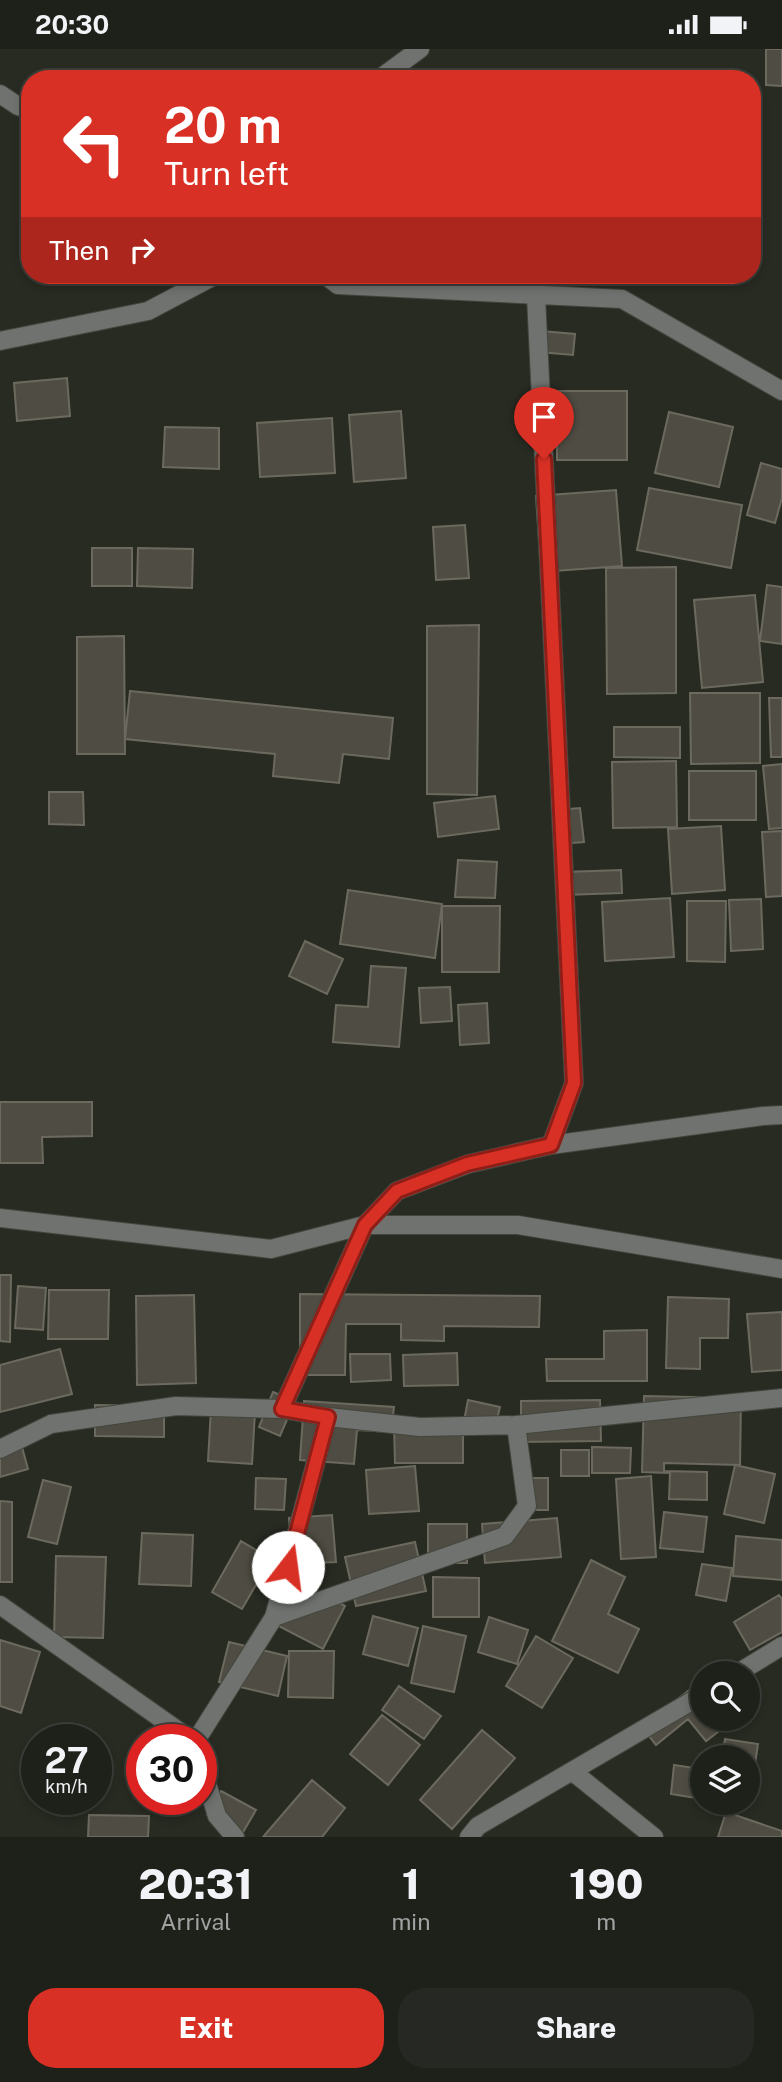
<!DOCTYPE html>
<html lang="en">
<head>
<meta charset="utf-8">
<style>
  :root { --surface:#1e201a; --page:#262823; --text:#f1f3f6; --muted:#a1a3a2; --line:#3c3e39; --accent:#d93025 }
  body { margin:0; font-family:"Public Sans",sans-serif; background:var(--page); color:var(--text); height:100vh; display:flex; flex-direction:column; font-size:26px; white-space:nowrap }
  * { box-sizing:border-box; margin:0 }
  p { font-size:23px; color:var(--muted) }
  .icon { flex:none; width:38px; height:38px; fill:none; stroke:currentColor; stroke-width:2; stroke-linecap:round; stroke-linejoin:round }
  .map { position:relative; height:1788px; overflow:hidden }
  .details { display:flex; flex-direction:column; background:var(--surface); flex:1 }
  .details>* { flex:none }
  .top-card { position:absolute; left:21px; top:21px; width:740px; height:214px; border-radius:28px; box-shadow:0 4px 10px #0003,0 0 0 2px var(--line); background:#d93025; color:#fff; overflow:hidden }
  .controls { position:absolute; left:690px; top:1612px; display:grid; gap:14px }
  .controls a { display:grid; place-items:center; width:70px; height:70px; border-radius:50%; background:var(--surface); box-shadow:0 4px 10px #0003,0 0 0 2px var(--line); font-size:35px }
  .speed { position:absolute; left:21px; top:1675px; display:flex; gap:14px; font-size:35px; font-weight:700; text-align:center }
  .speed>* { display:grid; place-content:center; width:91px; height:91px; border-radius:50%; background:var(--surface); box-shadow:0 4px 10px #0003,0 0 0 2px var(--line); line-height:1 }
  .speed small { font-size:18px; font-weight:400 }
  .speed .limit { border:10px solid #d22; background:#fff; color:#111 }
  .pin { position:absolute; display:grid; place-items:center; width:60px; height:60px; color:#fff; margin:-72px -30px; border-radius:50% 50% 50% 0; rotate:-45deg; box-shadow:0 0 7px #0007 }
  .pin .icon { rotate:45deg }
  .me { position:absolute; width:77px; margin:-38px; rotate:15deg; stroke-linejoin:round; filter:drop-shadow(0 0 5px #0008) }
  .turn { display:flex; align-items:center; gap:24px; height:147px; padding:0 28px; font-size:32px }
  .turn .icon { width:91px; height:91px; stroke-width:2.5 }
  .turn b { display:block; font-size:49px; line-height:60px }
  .then { display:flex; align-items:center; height:66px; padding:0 28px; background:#0003; gap:14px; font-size:26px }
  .eta { display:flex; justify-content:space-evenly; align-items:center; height:119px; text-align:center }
  .eta b { font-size:42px; font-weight:800; line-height:49px }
  .cta { display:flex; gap:14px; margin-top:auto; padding:14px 28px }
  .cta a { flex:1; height:80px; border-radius:28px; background:var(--accent); color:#fff; font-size:28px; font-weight:800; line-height:80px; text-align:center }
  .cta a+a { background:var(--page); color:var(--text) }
  .status { display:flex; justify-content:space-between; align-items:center; height:49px; padding:0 35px; background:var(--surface); direction:ltr }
  .status svg { height:19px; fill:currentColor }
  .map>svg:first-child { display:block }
</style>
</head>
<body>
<div class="status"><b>20:30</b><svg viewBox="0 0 49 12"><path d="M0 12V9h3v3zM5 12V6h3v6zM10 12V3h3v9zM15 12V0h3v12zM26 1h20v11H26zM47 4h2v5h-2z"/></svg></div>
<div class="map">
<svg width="782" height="1788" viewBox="0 0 782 1788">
  <rect width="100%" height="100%" fill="#282b22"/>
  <!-- building -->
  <path fill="#4f4d43" stroke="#6c6a5f" stroke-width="2" d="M 766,0 L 782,0 L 782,37 L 766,36 Z
    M 541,282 L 575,285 L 573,306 L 539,303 Z
    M 67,329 L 70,367 L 17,372 L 14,334 Z
    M 557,342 L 627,342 L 627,411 L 557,411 Z
    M 401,362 L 406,429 L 354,433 L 349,366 Z
    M 669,363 L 733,378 L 719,438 L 655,424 Z
    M 332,369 L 335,424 L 260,428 L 257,374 Z
    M 165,378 L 219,379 L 219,420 L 163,418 Z
    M 761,414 L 782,420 L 782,449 L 775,474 L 747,466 Z
    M 649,439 L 742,456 L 731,519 L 637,501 Z
    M 616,441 L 622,517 L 541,523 L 536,447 Z
    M 465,476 L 469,529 L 436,531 L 433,478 Z
    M 92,499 L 132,499 L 132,537 L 92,537 Z
    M 138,499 L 193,500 L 192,539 L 137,537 Z
    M 676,518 L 676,644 L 607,645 L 606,519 Z
    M 767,536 L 782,538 L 782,595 L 760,592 Z
    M 755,546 L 763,633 L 702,639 L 694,551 Z
    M 479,576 L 477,746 L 427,745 L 427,577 Z
    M 124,587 L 125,705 L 77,705 L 77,588 Z
    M 130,642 L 393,669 L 389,710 L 343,705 L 339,734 L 273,727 L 275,705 L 125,690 Z
    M 690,644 L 760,644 L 760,714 L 691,715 Z
    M 769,649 L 782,649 L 782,708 L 771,708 Z
    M 614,678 L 680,678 L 680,709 L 614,708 Z
    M 676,712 L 677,778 L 613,779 L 612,713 Z
    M 782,715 L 782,779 L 769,780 L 763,717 Z
    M 689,722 L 756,722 L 756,771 L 689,771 Z
    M 49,743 L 83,743 L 84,776 L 49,775 Z
    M 495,747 L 499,780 L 438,788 L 434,754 Z
    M 580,759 L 584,793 L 560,795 L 557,761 Z
    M 721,777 L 725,841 L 672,845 L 668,780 Z
    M 782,782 L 782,847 L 766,848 L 762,783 Z
    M 458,811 L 497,813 L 495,849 L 455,848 Z
    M 621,821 L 622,844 L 564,846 L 564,823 Z
    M 348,841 L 442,855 L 435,909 L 340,895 Z
    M 670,849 L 674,908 L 605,912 L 602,853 Z
    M 761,850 L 763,900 L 731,902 L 729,851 Z
    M 687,852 L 726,852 L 725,913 L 687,912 Z
    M 442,857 L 500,857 L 499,923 L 442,923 Z
    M 305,892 L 343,910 L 327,945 L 289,927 Z
    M 371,917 L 406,919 L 399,998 L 333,993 L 336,956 L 368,958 Z
    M 450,938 L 452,972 L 421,974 L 419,939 Z
    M 487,954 L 489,994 L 460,996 L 458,956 Z
    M 0,1053 L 92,1053 L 92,1087 L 42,1088 L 43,1114 L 0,1114 Z
    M 0,1226 L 11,1226 L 10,1293 L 0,1292 Z
    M 18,1237 L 46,1239 L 43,1281 L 15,1279 Z
    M 49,1241 L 109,1241 L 108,1290 L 48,1290 Z
    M 300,1245 L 540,1247 L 539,1278 L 444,1277 L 444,1292 L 401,1291 L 401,1275 L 346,1275 L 345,1326 L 300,1326 Z
    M 194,1246 L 196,1334 L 137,1336 L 136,1247 Z
    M 668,1248 L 729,1250 L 728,1289 L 700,1289 L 700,1320 L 666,1319 Z
    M 782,1263 L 782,1321 L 752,1323 L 747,1265 Z
    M 647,1281 L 647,1332 L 547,1332 L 546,1310 L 604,1310 L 604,1282 Z
    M 60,1300 L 72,1345 L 0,1363 L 0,1316 Z
    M 457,1304 L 458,1336 L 404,1337 L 403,1306 Z
    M 350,1305 L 390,1305 L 391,1331 L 351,1333 Z
    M 273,1343 L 295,1352 L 280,1387 L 259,1378 Z
    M 644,1347 L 741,1349 L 740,1416 L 664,1414 L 664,1422 L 707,1423 L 707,1451 L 669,1450 L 670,1424 L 642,1423 Z
    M 468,1351 L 500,1358 L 495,1378 L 464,1372 Z
    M 600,1351 L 601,1392 L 521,1393 L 521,1352 Z
    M 304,1352 L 394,1358 L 391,1383 L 357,1381 L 354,1415 L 300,1411 Z
    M 95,1356 L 164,1357 L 164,1388 L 95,1387 Z
    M 211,1360 L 255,1363 L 252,1415 L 208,1412 Z
    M 463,1375 L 463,1414 L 395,1414 L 394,1376 Z
    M 19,1387 L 28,1420 L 0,1428 L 0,1392 Z
    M 592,1398 L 631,1399 L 630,1424 L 592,1424 Z
    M 561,1401 L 589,1401 L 589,1427 L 561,1427 Z
    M 735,1416 L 775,1425 L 764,1474 L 724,1465 Z
    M 415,1417 L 419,1462 L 369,1465 L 366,1421 Z
    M 651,1427 L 656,1508 L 621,1510 L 616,1430 Z
    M 256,1429 L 286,1430 L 284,1461 L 255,1460 Z
    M 520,1429 L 548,1429 L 548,1461 L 520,1461 Z
    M 43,1431 L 71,1438 L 57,1495 L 28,1488 Z
    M 0,1452 L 12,1453 L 12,1533 L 0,1533 Z
    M 664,1463 L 707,1468 L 703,1503 L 660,1499 Z
    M 332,1466 L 336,1513 L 292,1515 L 289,1469 Z
    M 557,1469 L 561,1508 L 485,1514 L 482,1475 Z
    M 428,1475 L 467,1475 L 467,1514 L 428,1514 Z
    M 142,1484 L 193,1486 L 191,1537 L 139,1535 Z
    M 736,1487 L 782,1491 L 782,1531 L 733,1527 Z
    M 241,1492 L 271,1510 L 242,1560 L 212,1543 Z
    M 415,1493 L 426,1542 L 356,1557 L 345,1508 Z
    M 56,1507 L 106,1508 L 103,1589 L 54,1588 Z
    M 591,1511 L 625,1528 L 608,1565 L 639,1580 L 618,1624 L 552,1592 Z
    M 702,1515 L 732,1519 L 726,1552 L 696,1546 Z
    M 433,1528 L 479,1529 L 479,1568 L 433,1568 Z
    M 293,1530 L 345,1557 L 323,1600 L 271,1573 Z
    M 779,1546 L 782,1550 L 782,1583 L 750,1601 L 734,1573 Z
    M 373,1567 L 418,1579 L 408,1617 L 363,1605 Z
    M 489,1568 L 528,1581 L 517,1615 L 478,1603 Z
    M 423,1577 L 466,1587 L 454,1643 L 411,1634 Z
    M 536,1587 L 573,1609 L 542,1659 L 506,1637 Z
    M 0,1591 L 40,1603 L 21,1664 L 0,1657 Z
    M 229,1593 L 287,1607 L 278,1647 L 219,1633 Z
    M 289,1602 L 334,1602 L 333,1649 L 288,1648 Z
    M 702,1631 L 702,1670 L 735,1670 L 706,1692 L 688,1670 L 656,1696 L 642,1678 Z
    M 399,1637 L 441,1667 L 424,1690 L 382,1661 Z
    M 382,1666 L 420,1696 L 388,1736 L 350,1705 Z
    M 482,1681 L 515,1709 L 452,1780 L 420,1751 Z
    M 725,1690 L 758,1695 L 749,1756 L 730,1754 L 747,1754 L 747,1708 L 722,1708 Z
    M 674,1716 L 702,1720 L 702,1750 L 671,1745 Z
    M 312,1731 L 345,1759 L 322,1788 L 263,1788 Z
    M 221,1742 L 256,1761 L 242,1785 L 207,1766 Z
    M 726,1763 L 782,1782 L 782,1788 L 718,1788 Z
    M 89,1766 L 149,1767 L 148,1788 L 88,1788 Z"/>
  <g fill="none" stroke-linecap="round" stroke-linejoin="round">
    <defs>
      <path id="minor" d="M 379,30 L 420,0
        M 0,45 L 18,57 L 30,61
        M 325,226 L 338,236 L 622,250 L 782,342
        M 536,247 L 574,1034 L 551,1096
        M 0,292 L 148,262 L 216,226
        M 0,1169 L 271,1200 L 365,1176 L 518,1176 L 782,1220
        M 282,1360 L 365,1176 L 397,1142 L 468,1115 L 551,1096 L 763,1067 L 782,1066
        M 0,1400 L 51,1375 L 176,1357 L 282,1360 L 328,1368 L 420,1378 L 516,1376 L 782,1349
        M 0,1556 L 190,1690
        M 274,1568 L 328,1368
        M 738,1624 L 782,1597
        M 197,1690 L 274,1568 L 505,1487 L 527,1457 L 516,1376
        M 201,1715 L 217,1767 L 235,1788
        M 573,1723 L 654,1788
        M 469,1788 L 478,1777 L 702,1646"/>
    </defs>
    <!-- minor casing -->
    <use href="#minor" stroke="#43463d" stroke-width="20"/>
    <!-- minor -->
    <use href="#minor" stroke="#6f726e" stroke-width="18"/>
  </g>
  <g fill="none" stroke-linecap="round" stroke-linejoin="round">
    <defs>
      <path id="route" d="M 288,1518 L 328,1368 L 282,1360 L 365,1176 L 397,1142 L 467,1115 L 551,1096 L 574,1034 L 544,410"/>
    </defs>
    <!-- route casing -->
    <use href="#route" stroke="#8d1f18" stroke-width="18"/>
    <!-- route -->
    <use href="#route" stroke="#d93025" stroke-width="12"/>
  </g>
</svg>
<div class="controls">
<a><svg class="icon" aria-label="search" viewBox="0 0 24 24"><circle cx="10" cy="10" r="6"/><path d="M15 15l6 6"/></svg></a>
<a><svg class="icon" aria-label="layers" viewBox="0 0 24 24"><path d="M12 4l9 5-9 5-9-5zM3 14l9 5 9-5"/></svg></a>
</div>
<div class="speed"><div>27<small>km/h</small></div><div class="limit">30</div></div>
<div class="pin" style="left:544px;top:410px;background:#d93025"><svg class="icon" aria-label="arrive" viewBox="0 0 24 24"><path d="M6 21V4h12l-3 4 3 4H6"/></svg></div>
<svg class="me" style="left:288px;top:1518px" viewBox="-20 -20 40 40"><circle r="19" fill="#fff"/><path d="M0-13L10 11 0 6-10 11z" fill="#d93025"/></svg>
<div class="top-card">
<div class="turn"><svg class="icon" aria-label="left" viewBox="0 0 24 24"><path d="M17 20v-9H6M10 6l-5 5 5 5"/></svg><div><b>20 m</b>Turn left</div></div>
<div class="then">Then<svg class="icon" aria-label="right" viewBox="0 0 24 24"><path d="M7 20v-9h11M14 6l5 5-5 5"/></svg></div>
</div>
</div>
<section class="details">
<div class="eta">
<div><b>20:31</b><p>Arrival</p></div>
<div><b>1</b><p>min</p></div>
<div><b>190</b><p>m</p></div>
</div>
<div class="cta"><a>Exit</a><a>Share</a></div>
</section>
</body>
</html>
